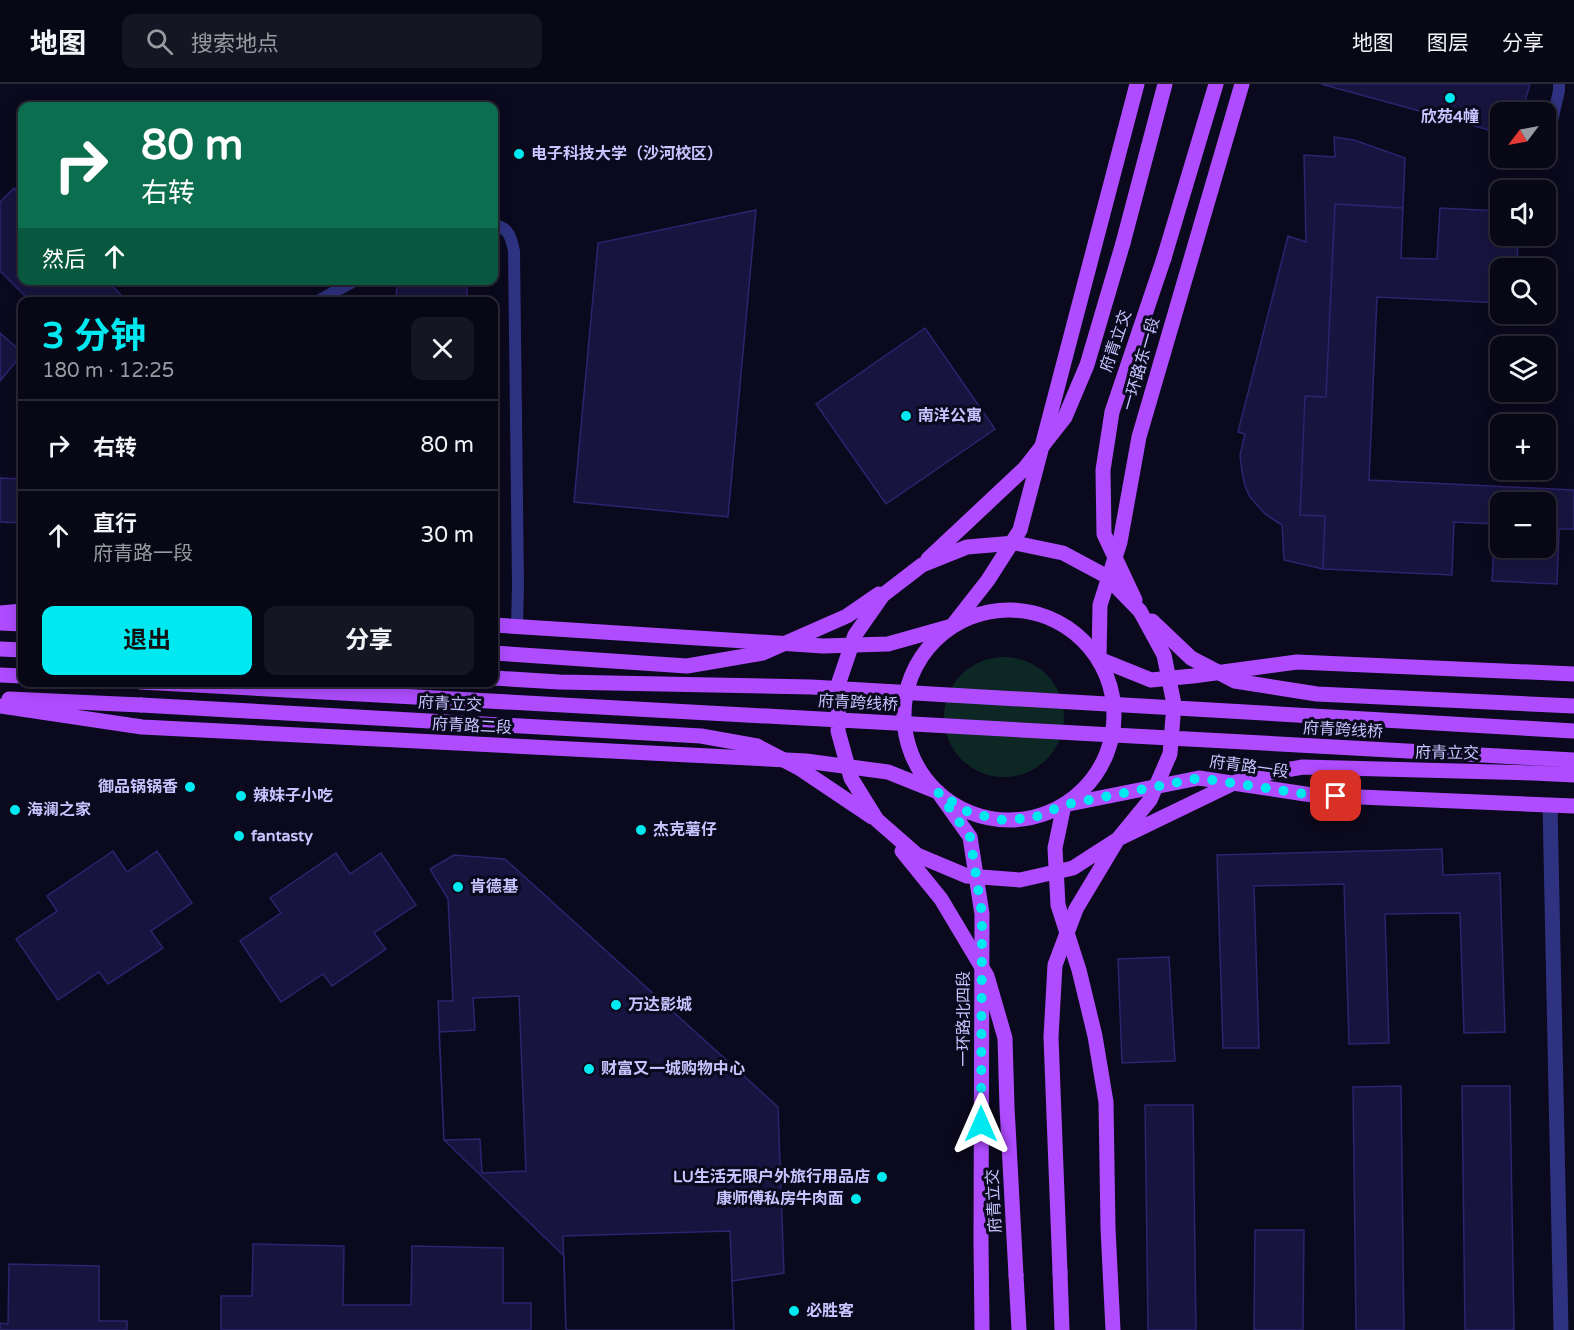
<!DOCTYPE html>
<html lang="zh">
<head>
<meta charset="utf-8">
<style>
  :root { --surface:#080716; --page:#161523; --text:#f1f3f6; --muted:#9899a1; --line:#292835; --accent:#00e9f0 }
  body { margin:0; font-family:"Varela Round","Noto Sans SC",sans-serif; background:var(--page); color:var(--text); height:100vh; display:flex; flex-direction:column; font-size:22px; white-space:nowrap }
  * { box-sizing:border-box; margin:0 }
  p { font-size:20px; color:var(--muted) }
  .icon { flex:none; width:33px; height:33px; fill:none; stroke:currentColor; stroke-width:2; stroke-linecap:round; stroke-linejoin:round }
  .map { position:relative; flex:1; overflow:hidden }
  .details { position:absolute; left:18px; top:213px; width:480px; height:390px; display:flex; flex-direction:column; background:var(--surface); border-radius:12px; box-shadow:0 3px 15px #0003,0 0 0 2px var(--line) }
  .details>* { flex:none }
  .guide { position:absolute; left:18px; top:18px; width:480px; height:183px; border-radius:12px; box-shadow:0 3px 15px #0003,0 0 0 2px var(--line); background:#0b6e4f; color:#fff; overflow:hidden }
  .needle { width:39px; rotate:238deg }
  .controls { position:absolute; left:1490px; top:18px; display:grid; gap:12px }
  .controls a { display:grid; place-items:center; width:66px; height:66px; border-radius:12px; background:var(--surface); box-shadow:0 3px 15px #0003,0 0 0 2px var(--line); font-size:30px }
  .pin { position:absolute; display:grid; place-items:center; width:51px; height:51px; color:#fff; margin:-26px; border-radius:12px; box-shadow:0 3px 9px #0006 }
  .me { position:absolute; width:66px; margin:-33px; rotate:0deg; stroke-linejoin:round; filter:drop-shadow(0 0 4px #0008) }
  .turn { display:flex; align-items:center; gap:21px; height:126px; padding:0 24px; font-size:27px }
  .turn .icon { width:78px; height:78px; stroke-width:2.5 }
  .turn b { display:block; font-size:42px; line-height:51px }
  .then { display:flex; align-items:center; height:57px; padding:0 24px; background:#0003; gap:12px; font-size:22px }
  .round { display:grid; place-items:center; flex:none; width:63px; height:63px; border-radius:12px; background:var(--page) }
  .head { display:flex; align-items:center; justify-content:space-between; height:102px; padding:0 24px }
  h1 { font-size:36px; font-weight:700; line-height:45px; color:var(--accent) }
  .button { display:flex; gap:12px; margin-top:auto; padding:12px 24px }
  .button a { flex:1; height:69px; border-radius:12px; background:var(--accent); color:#111; font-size:24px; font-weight:700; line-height:69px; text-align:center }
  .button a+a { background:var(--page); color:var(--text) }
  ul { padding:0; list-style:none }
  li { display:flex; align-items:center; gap:18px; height:90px; padding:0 24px; border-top:2px solid var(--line) }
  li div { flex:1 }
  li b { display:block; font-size:22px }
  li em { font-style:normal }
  header { display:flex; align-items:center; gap:36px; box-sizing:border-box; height:84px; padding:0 30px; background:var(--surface); border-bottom:2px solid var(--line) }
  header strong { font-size:28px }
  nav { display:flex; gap:33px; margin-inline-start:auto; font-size:21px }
  .search { width:420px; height:54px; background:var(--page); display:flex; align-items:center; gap:15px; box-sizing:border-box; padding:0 21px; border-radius:12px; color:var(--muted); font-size:22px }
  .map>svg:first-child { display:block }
</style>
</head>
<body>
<header>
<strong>地图</strong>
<div class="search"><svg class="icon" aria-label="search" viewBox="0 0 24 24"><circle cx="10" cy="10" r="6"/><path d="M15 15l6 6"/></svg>搜索地点</div>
<nav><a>地图</a><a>图层</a><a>分享</a></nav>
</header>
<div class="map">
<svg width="1574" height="1246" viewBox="0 0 1574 1246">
  <rect width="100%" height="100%" fill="#0b091d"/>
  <!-- green -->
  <path fill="#0c2724" d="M944 633a60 60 0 1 1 120 0a60 60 0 1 1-120 0Z"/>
  <!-- building -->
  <path fill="#19143f" stroke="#2d236e" stroke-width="1.5" fill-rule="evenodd" d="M 1321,0 L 1530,0 L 1522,28 L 1500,28 L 1500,49 Z
    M 1334,53 L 1354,56 L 1405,74 L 1403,124 L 1335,120 L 1326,313 L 1305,312 L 1300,431 L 1325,432 L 1323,485 L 1284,476 L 1282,441 L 1265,430 L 1250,413 L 1245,402 L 1242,388 L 1240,371 L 1245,350 L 1238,348 L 1288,152 L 1306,158 L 1304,71 L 1335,73 Z
    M 14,104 L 22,113 L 22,196 L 106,196 L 126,216 L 125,218 L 31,218 L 0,187 L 0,118 Z
    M 1335,120 L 1403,124 L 1401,174 L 1437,175 L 1440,124 L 1500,127 L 1500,152 L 1518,152 L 1517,184 L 1500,184 L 1500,219 L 1377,213 L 1369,396 L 1574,406 L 1574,445 L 1559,445 L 1557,500 L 1492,497 L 1495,440 L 1454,438 L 1452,491 L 1323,485 L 1325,432 L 1300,431 L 1305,312 L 1326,313 ZM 1500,418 L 1545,418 L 1545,464 L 1500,464 Z
    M 756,126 L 728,433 L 574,418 L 598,159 Z
    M 397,198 L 467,199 L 467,218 L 396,218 Z
    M 925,244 L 995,345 L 886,420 L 816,320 Z
    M 0,249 L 22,268 L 22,270 L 0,297 Z
    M 0,394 L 22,395 L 22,439 L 0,438 Z
    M 1442,765 L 1443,791 L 1500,789 L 1505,948 L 1464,949 L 1460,829 L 1385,830 L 1389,959 L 1349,960 L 1344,800 L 1254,802 L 1259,964 L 1223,964 L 1217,771 Z
    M 113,767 L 127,788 L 157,767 L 192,819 L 151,847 L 163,864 L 108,900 L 99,888 L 58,916 L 16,855 L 57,827 L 47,812 Z
    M 336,769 L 350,790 L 381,769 L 416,821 L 374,849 L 386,865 L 332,902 L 323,890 L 281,918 L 240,857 L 281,829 L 270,814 Z
    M 454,771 L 505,775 L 778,1023 L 784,1189 L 732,1197 L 734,1246 L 566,1246 L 564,1172 L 444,1056 L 438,917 L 453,917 L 448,815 L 430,785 Z
    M 1169,873 L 1175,977 L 1122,979 L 1118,875 Z
    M 519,912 L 526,1087 L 482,1089 L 480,1055 L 444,1056 L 439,948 L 475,946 L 473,914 Z
    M 1401,1002 L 1404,1246 L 1356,1246 L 1353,1003 Z
    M 1462,1002 L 1510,1002 L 1514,1246 L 1465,1246 Z
    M 1145,1021 L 1193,1021 L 1196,1246 L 1148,1246 Z
    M 1255,1146 L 1304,1146 L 1303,1246 L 1254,1246 Z
    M 730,1147 L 734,1246 L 566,1246 L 563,1152 Z
    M 253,1160 L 344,1162 L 343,1221 L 411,1221 L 412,1162 L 503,1164 L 503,1219 L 531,1219 L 531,1246 L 221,1246 L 221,1212 L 252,1212 Z
    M 9,1180 L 99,1182 L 99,1237 L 127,1237 L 127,1246 L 0,1246 L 0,1239 L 8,1240 Z"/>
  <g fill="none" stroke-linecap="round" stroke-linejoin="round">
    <!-- service -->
    <path stroke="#2f3280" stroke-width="12" d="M 1551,41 L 1559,7 L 1559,0
      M 494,141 C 509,144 511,153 514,167 L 518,501 L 517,542
      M 316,218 L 356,196"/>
    <!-- minor -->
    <path stroke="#2f3280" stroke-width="15" d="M 1550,721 L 1561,1246"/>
    <!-- primary -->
    <path stroke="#af4cff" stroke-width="15" d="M 1242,0 L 1139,353 L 1120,458 L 1100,521 L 1099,575 L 1151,596 L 1193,592 L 1297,578 L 1574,590
      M 1123,159 L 1165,0
      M 1164,174 L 1216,0
      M904 631a105 105 0 1 1 210 0a105 105 0 1 1-210 0Z
      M 0,529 L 22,527
      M 0,539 L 22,540
      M 494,541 L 823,562 L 888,560 L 952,542 L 988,496 L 1020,446 L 1137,0
      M 0,565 L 22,566
      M 0,591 L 22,592
      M 9,615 L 141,621
      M 0,622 L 142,643 L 806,677 L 888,688 L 938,708 L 970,753 L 982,830 L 981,1157 L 982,1246
      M 1060,1188 L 1062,1246
      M 1016,1191 L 1019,1246
      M 1113,1246 L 1108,1144 L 1106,1018 L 1095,952 L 1079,886 L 1058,821 L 1055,764 L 1064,721 L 1199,694 L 1312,711 L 1574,722"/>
    <!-- primary-bridge -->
    <path stroke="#af4cff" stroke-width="15" d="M 928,475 L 1025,384 L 1065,333 L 1087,281 L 1123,159
      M 1135,516 L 1104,450 L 1103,386 L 1112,328 L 1164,174
      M 1152,537 L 1191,574 L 1235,597 L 1317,610 L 1574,622
      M 494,569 L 687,582 L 763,569 L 847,532 L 879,510
      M 494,594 L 559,598 L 811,603 L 1574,647
      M 140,598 L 1574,676
      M 141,621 L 701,652 L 757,662 L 799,684 L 872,733
      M 902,767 L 941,815 L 987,892 L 1005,954 L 1007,1023 L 1016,1191
      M 1060,1188 L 1051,953 L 1055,881 L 1076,825 L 1118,755 L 1150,716 L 1170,670 L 1174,620 L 1164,571 L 1140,527 L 1106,492 L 1063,469 L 1015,459 L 967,463 L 922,481 L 883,511 L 855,551 L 839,598 L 838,647 L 851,694 L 877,736 L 917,771 L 967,792 L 1020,796 L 1073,784 L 1118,755 L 1238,697 L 1274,688 L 1303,683 L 1533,689 L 1574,691"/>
  </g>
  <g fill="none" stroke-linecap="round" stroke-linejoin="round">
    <!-- route -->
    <path stroke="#00e9f0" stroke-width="10" stroke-dasharray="0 18" d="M 981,1040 L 982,830 L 970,753 L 938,708 L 966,727 L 999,736 L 1033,734 L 1064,721 L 1199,694 L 1312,711 L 1336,712"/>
  </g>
  <!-- markers -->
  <g fill="#00e9f0" stroke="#0b091d" stroke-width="2">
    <circle cx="1450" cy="14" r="6"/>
    <circle cx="519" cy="70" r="6"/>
    <circle cx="906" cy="332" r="6"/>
    <circle cx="190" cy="703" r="6"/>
    <circle cx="241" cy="712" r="6"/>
    <circle cx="15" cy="726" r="6"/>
    <circle cx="641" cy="746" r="6"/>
    <circle cx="239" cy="752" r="6"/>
    <circle cx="458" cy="803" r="6"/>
    <circle cx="616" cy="921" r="6"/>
    <circle cx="589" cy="985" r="6"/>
    <circle cx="882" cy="1093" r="6"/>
    <circle cx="856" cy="1115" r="6"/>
    <circle cx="794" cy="1227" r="6"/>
  </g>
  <g text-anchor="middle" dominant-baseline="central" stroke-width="6" stroke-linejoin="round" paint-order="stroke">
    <!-- poi labels -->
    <g font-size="16" font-weight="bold" fill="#c7c5ff" stroke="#0b091d" text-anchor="start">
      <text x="1450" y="33" text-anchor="middle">欣苑4幢</text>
      <text x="531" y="70">电子科技大学（沙河校区）</text>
      <text x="918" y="332">南洋公寓</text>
      <text x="178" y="703" text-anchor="end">御品锅锅香</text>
      <text x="253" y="712">辣妹子小吃</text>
      <text x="27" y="726">海澜之家</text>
      <text x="653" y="746">杰克薯仔</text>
      <text x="251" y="752">fantasty</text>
      <text x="470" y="803">肯德基</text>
      <text x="628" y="921">万达影城</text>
      <text x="601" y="985">财富又一城购物中心</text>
      <text x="870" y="1093" text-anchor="end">LU生活无限户外旅行用品店</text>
      <text x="844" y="1115" text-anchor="end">康师傅私房牛肉面</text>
      <text x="806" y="1227">必胜客</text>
    </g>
    <!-- street labels -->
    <g font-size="16" fill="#c7c5ff" stroke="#0b091d">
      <text transform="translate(1116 257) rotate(-71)">府青立交</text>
      <text transform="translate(1141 280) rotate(-74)">一环路东一段</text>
      <text transform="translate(858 619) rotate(3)">府青跨线桥</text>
      <text transform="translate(450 620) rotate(3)">府青立交</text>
      <text transform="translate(472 642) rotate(3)">府青路二段</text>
      <text transform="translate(1343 646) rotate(3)">府青跨线桥</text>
      <text transform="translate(1447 669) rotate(1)">府青立交</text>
      <text transform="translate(1249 683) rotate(8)">府青路一段</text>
      <text transform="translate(964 935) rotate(-90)">一环路北四段</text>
      <text transform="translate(994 1117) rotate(-93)">府青立交</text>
    </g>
  </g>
</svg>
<div class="controls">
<a><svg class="needle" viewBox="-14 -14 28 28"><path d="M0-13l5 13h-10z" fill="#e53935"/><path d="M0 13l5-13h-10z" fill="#9899a1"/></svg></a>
<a><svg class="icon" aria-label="sound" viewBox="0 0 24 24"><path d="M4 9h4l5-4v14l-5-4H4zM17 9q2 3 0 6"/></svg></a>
<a><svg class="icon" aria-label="search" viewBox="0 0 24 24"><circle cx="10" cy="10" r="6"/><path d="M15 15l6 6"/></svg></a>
<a><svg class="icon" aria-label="layers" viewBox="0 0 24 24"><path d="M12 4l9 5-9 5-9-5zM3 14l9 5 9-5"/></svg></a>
<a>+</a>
<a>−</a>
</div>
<div class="pin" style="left:1336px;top:712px;background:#d93025"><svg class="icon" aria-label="arrive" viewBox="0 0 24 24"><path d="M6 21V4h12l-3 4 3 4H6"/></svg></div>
<svg class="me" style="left:981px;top:1040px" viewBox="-20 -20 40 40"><path d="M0-17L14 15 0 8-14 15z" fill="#00e9f0" stroke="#fff" stroke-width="4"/></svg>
<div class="guide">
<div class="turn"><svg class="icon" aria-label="right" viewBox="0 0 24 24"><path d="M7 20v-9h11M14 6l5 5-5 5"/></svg><div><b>80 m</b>右转</div></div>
<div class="then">然后<svg class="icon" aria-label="ahead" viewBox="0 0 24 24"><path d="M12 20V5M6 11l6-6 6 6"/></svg></div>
</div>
<section class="details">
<div class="head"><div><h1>3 分钟</h1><p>180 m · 12:25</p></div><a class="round"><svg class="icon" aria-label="close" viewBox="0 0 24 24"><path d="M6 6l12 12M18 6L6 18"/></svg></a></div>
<ul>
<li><svg class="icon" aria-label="right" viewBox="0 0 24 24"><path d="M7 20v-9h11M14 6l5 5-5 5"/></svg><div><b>右转</b></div><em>80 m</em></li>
<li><svg class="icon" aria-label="ahead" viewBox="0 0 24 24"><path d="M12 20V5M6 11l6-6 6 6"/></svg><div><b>直行</b><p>府青路一段</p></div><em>30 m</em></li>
</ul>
<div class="button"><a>退出</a><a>分享</a></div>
</section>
</div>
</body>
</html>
